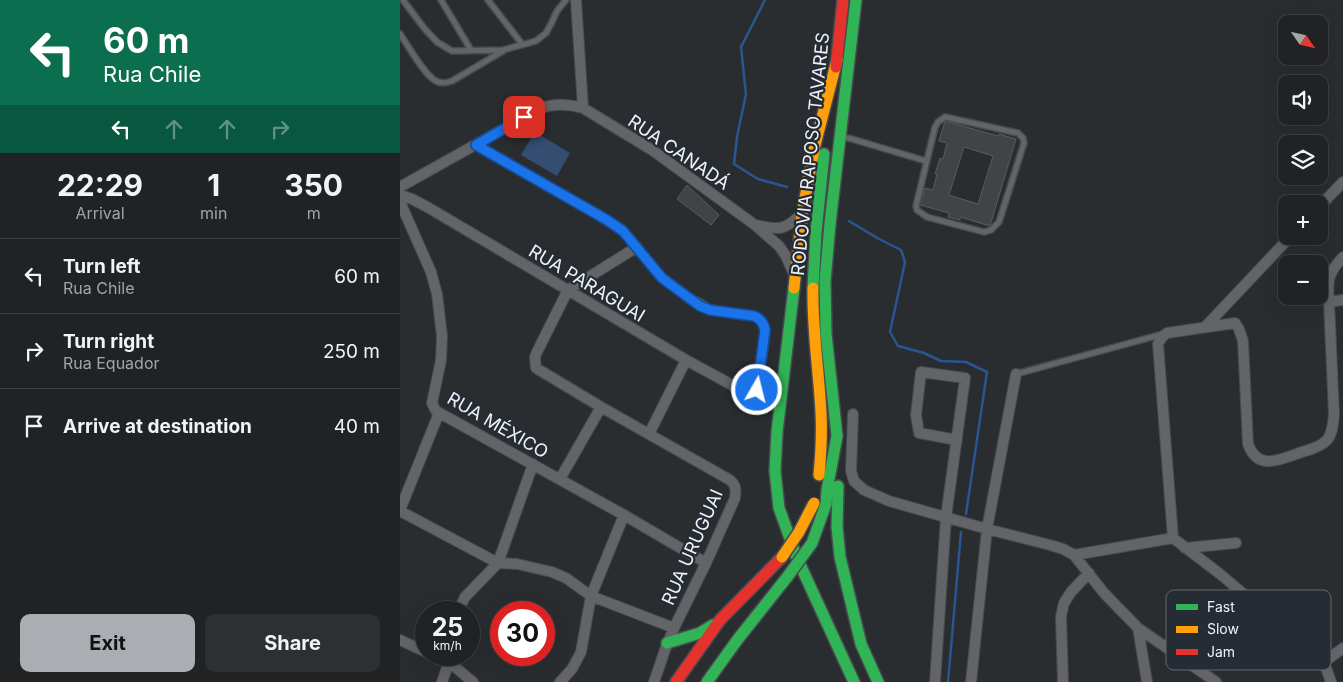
<!DOCTYPE html>
<html lang="en">
<head>
<meta charset="utf-8">
<style>
  :root { --surface:#202224; --page:#2d2f31; --text:#f1f3f6; --muted:#a2a4a6; --line:#3d3f41; --accent:#aaadb2 }
  body { margin:0; font-family:Inter,sans-serif; background:var(--page); color:var(--text); height:100vh; display:flex; flex-direction:column; font-size:19px; white-space:nowrap }
  * { box-sizing:border-box; margin:0 }
  p { font-size:16px; color:var(--muted) }
  .icon { flex:none; width:28px; height:28px; fill:none; stroke:currentColor; stroke-width:2; stroke-linecap:round; stroke-linejoin:round }
  .map { position:relative; flex:1; overflow:hidden }
  .drawer { display:flex; flex-direction:column; background:var(--surface); width:400px }
  .drawer>* { flex:none }
  .banner { background:#0b6e4f; color:#fff; overflow:hidden }
  .needle { width:32px; rotate:124deg }
  .controls { position:absolute; left:878px; top:15px; display:grid; gap:10px }
  .controls a { display:grid; place-items:center; width:50px; height:50px; border-radius:10px; background:var(--surface); box-shadow:0 5px 20px #0002,0 0 0 1px var(--line); font-size:25px }
  .speed { position:absolute; left:15px; top:601px; display:flex; gap:10px; font-size:25px; font-weight:700; text-align:center }
  .speed>* { display:grid; place-content:center; width:65px; height:65px; border-radius:50%; background:var(--surface); box-shadow:0 5px 20px #0002,0 0 0 1px var(--line); line-height:1 }
  .speed small { font-size:12px; font-weight:400 }
  .speed .limit { border:8px solid #d22; background:#fff; color:#111 }
  .pin { position:absolute; display:grid; place-items:center; width:42px; height:42px; color:#fff; margin:-21px; border-radius:10px; box-shadow:0 2px 8px #0006 }
  .me { position:absolute; width:55px; margin:-28px; rotate:8deg; stroke-linejoin:round; filter:drop-shadow(0 0 4px #0008) }
  .turn { display:flex; align-items:center; gap:18px; height:105px; padding:0 20px; font-size:22px }
  .turn .icon { width:65px; height:65px; stroke-width:2.5 }
  .turn b { display:block; font-size:35px; line-height:42px }
  .lanes { display:flex; align-items:center; height:48px; padding:0 20px; background:#0003; justify-content:center; gap:25px; direction:ltr }
  .lanes .off { opacity:.35 }
  .eta { display:flex; justify-content:space-evenly; align-items:center; height:85px; text-align:center }
  .eta b { font-size:30px; font-weight:700; line-height:35px }
  .action { display:flex; gap:10px; margin-top:auto; padding:10px 20px }
  .action a { flex:1; height:58px; border-radius:10px; background:var(--accent); color:#111; font-size:20px; font-weight:700; line-height:58px; text-align:center }
  .action a+a { background:var(--page); color:var(--text) }
  ul { padding:0; list-style:none }
  li { display:flex; align-items:center; gap:15px; height:75px; padding:0 20px; border-top:1px solid var(--line) }
  li div { flex:1 }
  li b { display:block; font-size:19px }
  li em { font-style:normal }
  main { display:flex; flex:1; min-height:0 }
  .map>svg:first-child { display:block }
</style>
</head>
<body>
<main>
<section class="drawer">
<div class="banner">
<div class="turn"><svg class="icon" aria-label="left" viewBox="0 0 24 24"><path d="M17 20v-9H6M10 6l-5 5 5 5"/></svg><div><b>60 m</b>Rua Chile</div></div>
<div class="lanes"><svg class="icon" aria-label="left" viewBox="0 0 24 24"><path d="M17 20v-9H6M10 6l-5 5 5 5"/></svg><svg class="icon off" aria-label="ahead" viewBox="0 0 24 24"><path d="M12 20V5M6 11l6-6 6 6"/></svg><svg class="icon off" aria-label="ahead" viewBox="0 0 24 24"><path d="M12 20V5M6 11l6-6 6 6"/></svg><svg class="icon off" aria-label="right" viewBox="0 0 24 24"><path d="M7 20v-9h11M14 6l5 5-5 5"/></svg></div>
</div>
<div class="eta">
<div><b>22:29</b><p>Arrival</p></div>
<div><b>1</b><p>min</p></div>
<div><b>350</b><p>m</p></div>
</div>
<ul>
<li><svg class="icon" aria-label="left" viewBox="0 0 24 24"><path d="M17 20v-9H6M10 6l-5 5 5 5"/></svg><div><b>Turn left</b><p>Rua Chile</p></div><em>60 m</em></li>
<li><svg class="icon" aria-label="right" viewBox="0 0 24 24"><path d="M7 20v-9h11M14 6l5 5-5 5"/></svg><div><b>Turn right</b><p>Rua Equador</p></div><em>250 m</em></li>
<li><svg class="icon" aria-label="arrive" viewBox="0 0 24 24"><path d="M6 21V4h12l-3 4 3 4H6"/></svg><div><b>Arrive at destination</b></div><em>40 m</em></li>
</ul>
<div class="action"><a>Exit</a><a>Share</a></div>
</section>
<div class="map">
<svg width="943" height="682" viewBox="0 0 943 682">
  <rect width="100%" height="100%" fill="#2a2d30"/>
  <!-- green -->
  <path fill="#344e71" d="M 135,132 L 170,153 L 157,176 L 121,155 Z"/>
  <g fill="none" stroke-linecap="round" stroke-linejoin="round">
    <!-- stream -->
    <path stroke="#295692" stroke-width="2.5" d="M 365,0 L 341,47 L 346,94 L 337,137 L 334,164 L 358,179 L 387,187
      M 449,221 L 479,239 L 501,250 L 505,262 L 490,332 L 498,346 L 524,353 L 541,361 L 566,362 L 587,372 L 566,514
      M 548,682 L 561,532"/>
  </g>
  <!-- building -->
  <path fill="#414346" stroke="#595c5f" fill-rule="evenodd" d="M 545,121 L 598,136 L 599,134 L 616,139 L 590,226 L 560,217 L 560,220 L 548,217 L 549,213 L 520,205 L 525,188 L 533,190 L 537,174 L 535,174 L 540,158 L 543,159 L 547,143 L 539,141 ZM 564,147 L 593,156 L 578,204 L 549,195 Z
    M 287,185 L 319,215 L 311,225 L 277,199 Z"/>
  <g fill="none" stroke-linecap="round" stroke-linejoin="round">
    <defs>
      <path id="lane" d="M 3,0 L 24,28 L 37,42 L 52,51 L 103,50 L 136,41 L 146,33 L 152,22 L 157,11 L 166,0
        M 41,0 L 71,50
        M 88,0 L 122,44
        M 0,34 C 8,45 24,75 36,81 C 41,84 46,83 52,81 L 103,51
        M 545,117 L 618,133 L 623,138 L 624,143 L 599,222 L 591,230 L 584,232 L 527,217 L 517,210 L 516,206 L 535,127 L 538,122 Z
        M 443,137 L 452,139 L 526,161
        M 616,374 L 763,334"/>
      <path id="street" d="M 176,0 L 183,108
        M 0,187 L 141,108 C 155,103 169,104 183,108 L 252,150 L 355,225 L 379,246 L 386,256 L 393,272
        M 0,195 L 12,199 L 29,208 L 286,360 L 343,391 L 350,394 L 354,394 L 357,390 L 365,331 C 364,323 361,319 354,316 L 310,310 L 289,298 L 262,278 L 223,231 L 207,220 L 76,145
        M 0,202 L 31,272 L 37,294 L 42,336 L 41,360 L 32,403 L 36,411 L 224,515 L 306,563
        M 919,207 L 943,182
        M 356,225 C 378,230 385,231 401,214
        M 168,290 L 137,352 L 135,357 L 136,368 L 201,407 L 330,480 C 336,485 336,490 335,498 L 306,563 L 274,628 L 266,647 L 254,682
        M 168,290 L 237,247
        M 929,302 L 943,300
        M 805,327 L 891,236
        M 453,414 L 451,471 L 454,481 L 464,490 L 489,501 L 587,529 L 650,545 L 663,549 L 674,555 L 704,593 L 738,628 L 816,682
        M 249,434 L 286,360
        M 160,479 L 201,407
        M 0,510 L 39,413
        M 0,511 L 98,563 L 117,564 L 152,572 L 166,578 L 191,596 L 274,628
        M 773,538 L 758,344 L 762,337 L 767,333 L 835,323 L 839,329 L 843,341 L 848,444 C 858,472 881,459 902,452 C 909,450 921,447 927,440 C 933,433 933,423 934,414 L 929,302 C 927,281 928,273 943,257
        M 785,548 L 836,543
        M 674,555 L 773,538 L 820,574 L 924,662
        M 58,612 L 65,597 L 98,563 L 133,464
        M 738,628 L 747,682
        M 0,640 L 26,652
        M 33,655 L 49,662 L 73,682
        M 924,662 L 943,648
        M 924,662 L 931,682
        M 42,682 L 49,662 L 50,657
        M 160,682 L 172,669 L 181,652 L 191,596 L 224,515
        M 535,682 L 546,517 L 565,378 L 521,372 L 516,415 L 519,433 L 557,440
        M 571,682 L 587,529 L 616,374
        M 663,682 L 661,616 L 664,603 L 671,592 L 689,573"/>
      <path id="fast" d="M 394,288 L 377,432 L 375,471 L 379,508 L 397,558 L 454,682
        M 413,288 L 416,232 L 424,154
        M 438,486 L 437,527 L 440,557 L 461,644 L 478,682
        M 426,504 L 427,490 L 437,436 L 426,334 L 425,281 L 430,224 L 456,0
        M 267,643 L 300,633 L 313,625
        M 307,682 L 338,639 L 388,576"/>
      <path id="slow" d="M 394,288 L 402,214 L 415,145 L 437,60
        M 413,288 C 412,330 419,371 421,413 C 422,434 421,454 419,475"/>
      <path id="jam" d="M 436,67 L 443,0
        M 276,682 L 320,620 L 382,557"/>
    </defs>
    <!-- lane casing -->
    <use href="#lane" stroke="#474a4e" stroke-width="8"/>
    <!-- street casing -->
    <use href="#street" stroke="#474a4e" stroke-width="12"/>
    <!-- fast casing -->
    <use href="#fast" stroke="#474a4e" stroke-width="14"/>
    <!-- slow casing -->
    <use href="#slow" stroke="#474a4e" stroke-width="14"/>
    <!-- jam casing -->
    <use href="#jam" stroke="#474a4e" stroke-width="14"/>
    <!-- lane -->
    <use href="#lane" stroke="#626468" stroke-width="5"/>
    <!-- street -->
    <use href="#street" stroke="#626468" stroke-width="10"/>
    <!-- fast -->
    <use href="#fast" stroke="#30b455" stroke-width="11"/>
    <!-- slow -->
    <use href="#slow" stroke="#ff9f0a" stroke-width="11"/>
    <!-- jam -->
    <use href="#jam" stroke="#e5322d" stroke-width="11"/>
    <defs>
      <path id="fast-bridge" d="M 388,576 L 412,543 L 426,504"/>
      <path id="slow-bridge" d="M 382,557 L 399,532 L 414,503"/>
    </defs>
    <!-- fast-bridge casing -->
    <use href="#fast-bridge" stroke="#474a4e" stroke-width="14" stroke-linecap="butt"/>
    <!-- slow-bridge casing -->
    <use href="#slow-bridge" stroke="#474a4e" stroke-width="14" stroke-linecap="butt"/>
    <!-- fast-bridge -->
    <use href="#fast-bridge" stroke="#30b455" stroke-width="11"/>
    <!-- slow-bridge -->
    <use href="#slow-bridge" stroke="#ff9f0a" stroke-width="11"/>
  </g>
  <g fill="none" stroke-linecap="round" stroke-linejoin="round">
    <defs>
      <path id="route" d="M 124,117 L 76,145 L 207,220 L 223,231 L 262,278 L 289,298 L 300,306 L 310,310 L 354,316 C 361,319 364,323 365,330 L 357,390"/>
    </defs>
    <!-- route casing -->
    <use href="#route" stroke="#114b97" stroke-width="12"/>
    <!-- route -->
    <use href="#route" stroke="#1a73e8" stroke-width="9"/>
  </g>
  <g text-anchor="middle" dominant-baseline="central" stroke-width="4.5" stroke-linejoin="round" paint-order="stroke">
    <!-- street labels -->
    <g font-size="18" fill="#eff2f8" stroke="#262c34">
      <text transform="translate(279 152) rotate(34)">RUA CANADÁ</text>
      <text transform="translate(410 154) rotate(-84)">RODOVIA RAPOSO TAVARES</text>
      <text transform="translate(187 283) rotate(31)">RUA PARAGUAI</text>
      <text transform="translate(98 425) rotate(30)">RUA MÉXICO</text>
      <text transform="translate(292 547) rotate(-66)">RUA URUGUAI</text>
    </g>
  </g>
  <!-- legend -->
  <rect x="766" y="590" width="165" height="80" rx="8" fill="#262c34" stroke="#62676f" stroke-width="1"/>
  <rect x="776" y="604" width="22" height="6" fill="#30b455"/>
  <rect x="776" y="626" width="22" height="7" fill="#ff9f0a"/>
  <rect x="776" y="649" width="22" height="6" fill="#e5322d"/>
  <g font-size="14" fill="#eff2f8">
    <text x="807" y="612">Fast</text>
    <text x="807" y="634">Slow</text>
    <text x="807" y="657">Jam</text>
  </g>
</svg>
<div class="controls">
<a><svg class="needle" viewBox="-14 -14 28 28"><path d="M0-13l5 13h-10z" fill="#e53935"/><path d="M0 13l5-13h-10z" fill="#a2a4a6"/></svg></a>
<a><svg class="icon" aria-label="sound" viewBox="0 0 24 24"><path d="M4 9h4l5-4v14l-5-4H4zM17 9q2 3 0 6"/></svg></a>
<a><svg class="icon" aria-label="layers" viewBox="0 0 24 24"><path d="M12 4l9 5-9 5-9-5zM3 14l9 5 9-5"/></svg></a>
<a>+</a>
<a>−</a>
</div>
<div class="speed"><div>25<small>km/h</small></div><div class="limit">30</div></div>
<div class="pin" style="left:124px;top:117px;background:#d93025"><svg class="icon" aria-label="arrive" viewBox="0 0 24 24"><path d="M6 21V4h12l-3 4 3 4H6"/></svg></div>
<svg class="me" style="left:357px;top:390px" viewBox="-20 -20 40 40"><circle r="17" fill="#1a73e8" stroke="#fff" stroke-width="3"/><path d="M0-11L8 9 0 5-8 9z" fill="#fff"/></svg>
</div>
</main>
</body>
</html>
